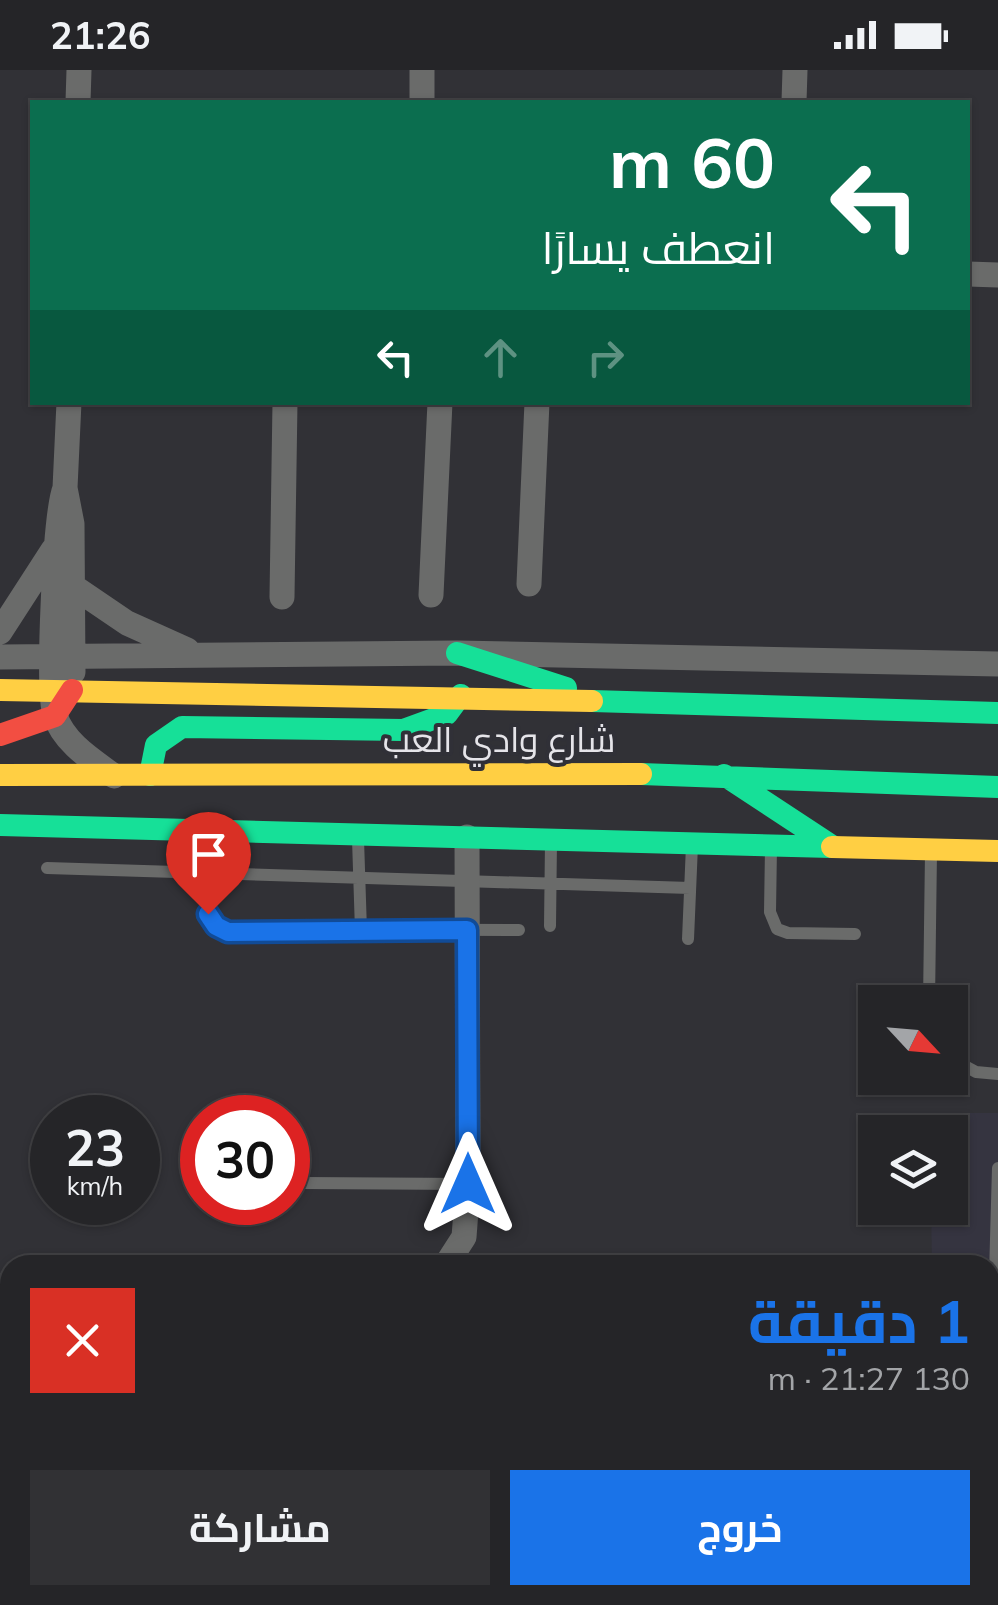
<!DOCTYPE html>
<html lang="ar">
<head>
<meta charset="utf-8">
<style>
  :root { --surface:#252528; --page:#313134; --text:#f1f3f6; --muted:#a3a5a8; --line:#424245; --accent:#1a73e8 }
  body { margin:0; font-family:Mulish,Cairo,sans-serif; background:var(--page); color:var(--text); direction:rtl; height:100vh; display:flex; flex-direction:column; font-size:38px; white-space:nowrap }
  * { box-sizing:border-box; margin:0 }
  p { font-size:32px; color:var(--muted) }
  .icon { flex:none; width:55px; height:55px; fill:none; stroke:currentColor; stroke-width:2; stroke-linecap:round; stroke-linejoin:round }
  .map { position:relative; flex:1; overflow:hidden; direction:ltr }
  .side { position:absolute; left:0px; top:1185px; width:1000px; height:350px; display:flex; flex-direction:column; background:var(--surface); border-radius:30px 30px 0 0; box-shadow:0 2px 8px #0004,0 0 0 2px var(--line); direction:rtl }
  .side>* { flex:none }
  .hud { position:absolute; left:30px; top:30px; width:940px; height:305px; border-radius:0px; box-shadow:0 2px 8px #0004,0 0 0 2px var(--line); direction:rtl; background:#0b6e4f; color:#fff; overflow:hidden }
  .needle { width:65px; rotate:116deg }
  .buttons { position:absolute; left:858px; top:915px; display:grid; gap:20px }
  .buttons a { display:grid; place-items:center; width:110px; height:110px; border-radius:0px; background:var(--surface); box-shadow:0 2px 8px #0004,0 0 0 2px var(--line); font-size:50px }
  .speed { position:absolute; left:30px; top:1025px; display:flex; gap:20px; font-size:50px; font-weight:700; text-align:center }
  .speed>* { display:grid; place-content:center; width:130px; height:130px; border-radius:50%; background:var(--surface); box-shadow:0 2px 8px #0004,0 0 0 2px var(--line); line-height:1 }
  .speed small { font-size:25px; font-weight:400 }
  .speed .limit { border:15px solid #d22; background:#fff; color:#111 }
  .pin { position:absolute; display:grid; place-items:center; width:85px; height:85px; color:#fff; margin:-102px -42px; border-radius:50% 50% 50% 0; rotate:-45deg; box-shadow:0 0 10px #0007 }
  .pin .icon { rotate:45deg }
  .me { position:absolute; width:110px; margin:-55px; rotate:0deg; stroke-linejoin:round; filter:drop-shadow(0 0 8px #0008) }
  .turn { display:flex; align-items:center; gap:35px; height:210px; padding:0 30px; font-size:45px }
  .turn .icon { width:130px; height:130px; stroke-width:2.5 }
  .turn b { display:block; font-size:70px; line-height:85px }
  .lanes { display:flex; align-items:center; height:95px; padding:0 30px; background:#0003; justify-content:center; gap:50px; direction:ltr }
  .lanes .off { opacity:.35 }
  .round { display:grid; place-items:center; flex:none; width:105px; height:105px; border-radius:0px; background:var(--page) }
  .headline { display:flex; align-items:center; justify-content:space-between; height:170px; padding:0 30px }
  h1 { font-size:60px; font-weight:700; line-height:75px; color:var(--accent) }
  .action { display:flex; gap:20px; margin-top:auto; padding:20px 30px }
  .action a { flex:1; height:115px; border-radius:0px; background:var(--accent); color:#fff; font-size:40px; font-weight:700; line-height:115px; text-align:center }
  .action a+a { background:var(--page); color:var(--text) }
  .status { display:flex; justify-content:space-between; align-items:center; height:70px; padding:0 50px; background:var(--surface); direction:ltr }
  .status svg { height:28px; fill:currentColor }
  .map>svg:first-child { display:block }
</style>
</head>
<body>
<div class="status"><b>21:26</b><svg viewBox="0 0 49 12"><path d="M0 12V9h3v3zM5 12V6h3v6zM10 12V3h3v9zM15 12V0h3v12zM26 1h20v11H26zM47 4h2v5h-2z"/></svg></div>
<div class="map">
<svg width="998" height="1535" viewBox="0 0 998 1535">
  <rect width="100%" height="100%" fill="#313136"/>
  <!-- built -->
  <path fill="#353440" d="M 931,1043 L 998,1043 L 998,1535 L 934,1535 L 934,1525 L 990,1525 L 990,1195 L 932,1195 L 931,1138 L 950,1138 L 950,1062 L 931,1062 Z"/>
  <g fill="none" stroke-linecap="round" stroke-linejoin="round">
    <!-- lane -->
    <path stroke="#6a6b6a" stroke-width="12" d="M 208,765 C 207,793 196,842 222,859 L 519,860
      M 358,769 L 361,861
      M 771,777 L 770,842 L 777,859 L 788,863 L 855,864
      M 47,798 L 690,818
      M 550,856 L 551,771
      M 688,869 L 692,775
      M 929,932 L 931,782
      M 950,988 L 976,1002 L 998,1004
      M 998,1098 L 994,1240 L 998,1255
      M 302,1113 L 468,1114"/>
    <!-- street -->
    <path stroke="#6a6b6a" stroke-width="25" d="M 78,32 L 79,0
      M 422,32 L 422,0
      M 794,32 L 795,0
      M 968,204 L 998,205
      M 69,332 L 65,418 L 72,454 L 73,602
      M 65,418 C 55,442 47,619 55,645 C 63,672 92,690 114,706
      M 529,514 L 537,332
      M 74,517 L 127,553 L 187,580
      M 431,525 L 440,332
      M 282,527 L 285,332
      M 0,562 L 53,480
      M 0,587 L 457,583 L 998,594
      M 446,1195 L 464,1167 L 468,1114 L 467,767
      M 0,1216 L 10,1216
      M 223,1525 L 223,1535
      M 568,1525 L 568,1535
      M 909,1525 L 909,1535"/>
    <!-- fast -->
    <path stroke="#16e098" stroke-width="22" d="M 457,583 L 566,618
      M 592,631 L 998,643
      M 641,704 L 998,717
      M 150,705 L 156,675 L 182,657 L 403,660 L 447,644 L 461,625
      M 724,705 L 832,776
      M 0,755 L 832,777"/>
    <!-- slow -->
    <path stroke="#ffcf43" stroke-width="22" d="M 0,620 L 592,631
      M 0,705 L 641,704
      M 832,777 L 998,781"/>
    <!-- jam -->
    <path stroke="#f24e42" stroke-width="22" d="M 0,665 L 55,646 L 72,620"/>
  </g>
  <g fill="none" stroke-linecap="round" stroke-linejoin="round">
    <defs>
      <path id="route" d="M 208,844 L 216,856 L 228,862 L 467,860 L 468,1114"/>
    </defs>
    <!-- route casing -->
    <use href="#route" stroke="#114b97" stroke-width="25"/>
    <!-- route -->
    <use href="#route" stroke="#1a73e8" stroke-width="18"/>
  </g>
  <g text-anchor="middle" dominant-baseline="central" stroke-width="8" stroke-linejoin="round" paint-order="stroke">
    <!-- street labels -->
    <g font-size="35" fill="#e5e4e9" stroke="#303037">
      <text x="499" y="669">شارع وادي العب</text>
    </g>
  </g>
</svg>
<div class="buttons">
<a><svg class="needle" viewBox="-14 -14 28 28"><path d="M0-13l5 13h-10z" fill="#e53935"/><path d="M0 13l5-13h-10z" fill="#a3a5a8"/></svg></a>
<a><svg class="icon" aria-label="layers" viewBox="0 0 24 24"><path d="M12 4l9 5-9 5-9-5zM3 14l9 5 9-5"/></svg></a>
</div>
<div class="speed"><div>23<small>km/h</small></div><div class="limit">30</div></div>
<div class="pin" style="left:208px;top:844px;background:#d93025"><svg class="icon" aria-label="arrive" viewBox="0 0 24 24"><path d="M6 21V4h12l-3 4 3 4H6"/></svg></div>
<svg class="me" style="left:468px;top:1114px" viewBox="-20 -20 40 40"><path d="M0-17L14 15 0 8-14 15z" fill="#1a73e8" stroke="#fff" stroke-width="4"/></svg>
<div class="hud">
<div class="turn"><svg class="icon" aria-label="left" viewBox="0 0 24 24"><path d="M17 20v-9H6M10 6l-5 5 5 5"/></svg><div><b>60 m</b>انعطف يسارًا</div></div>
<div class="lanes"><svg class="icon" aria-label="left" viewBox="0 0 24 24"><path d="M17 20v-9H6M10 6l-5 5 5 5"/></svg><svg class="icon off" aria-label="ahead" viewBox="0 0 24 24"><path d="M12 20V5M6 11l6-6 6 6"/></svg><svg class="icon off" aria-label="right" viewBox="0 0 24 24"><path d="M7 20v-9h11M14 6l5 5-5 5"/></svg></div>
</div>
<section class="side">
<div class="headline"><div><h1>1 دقيقة</h1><p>130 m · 21:27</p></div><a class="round" style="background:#d93025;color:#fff"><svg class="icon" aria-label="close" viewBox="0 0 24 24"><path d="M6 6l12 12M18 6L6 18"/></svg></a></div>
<div class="action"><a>خروج</a><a>مشاركة</a></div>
</section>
</div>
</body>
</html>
